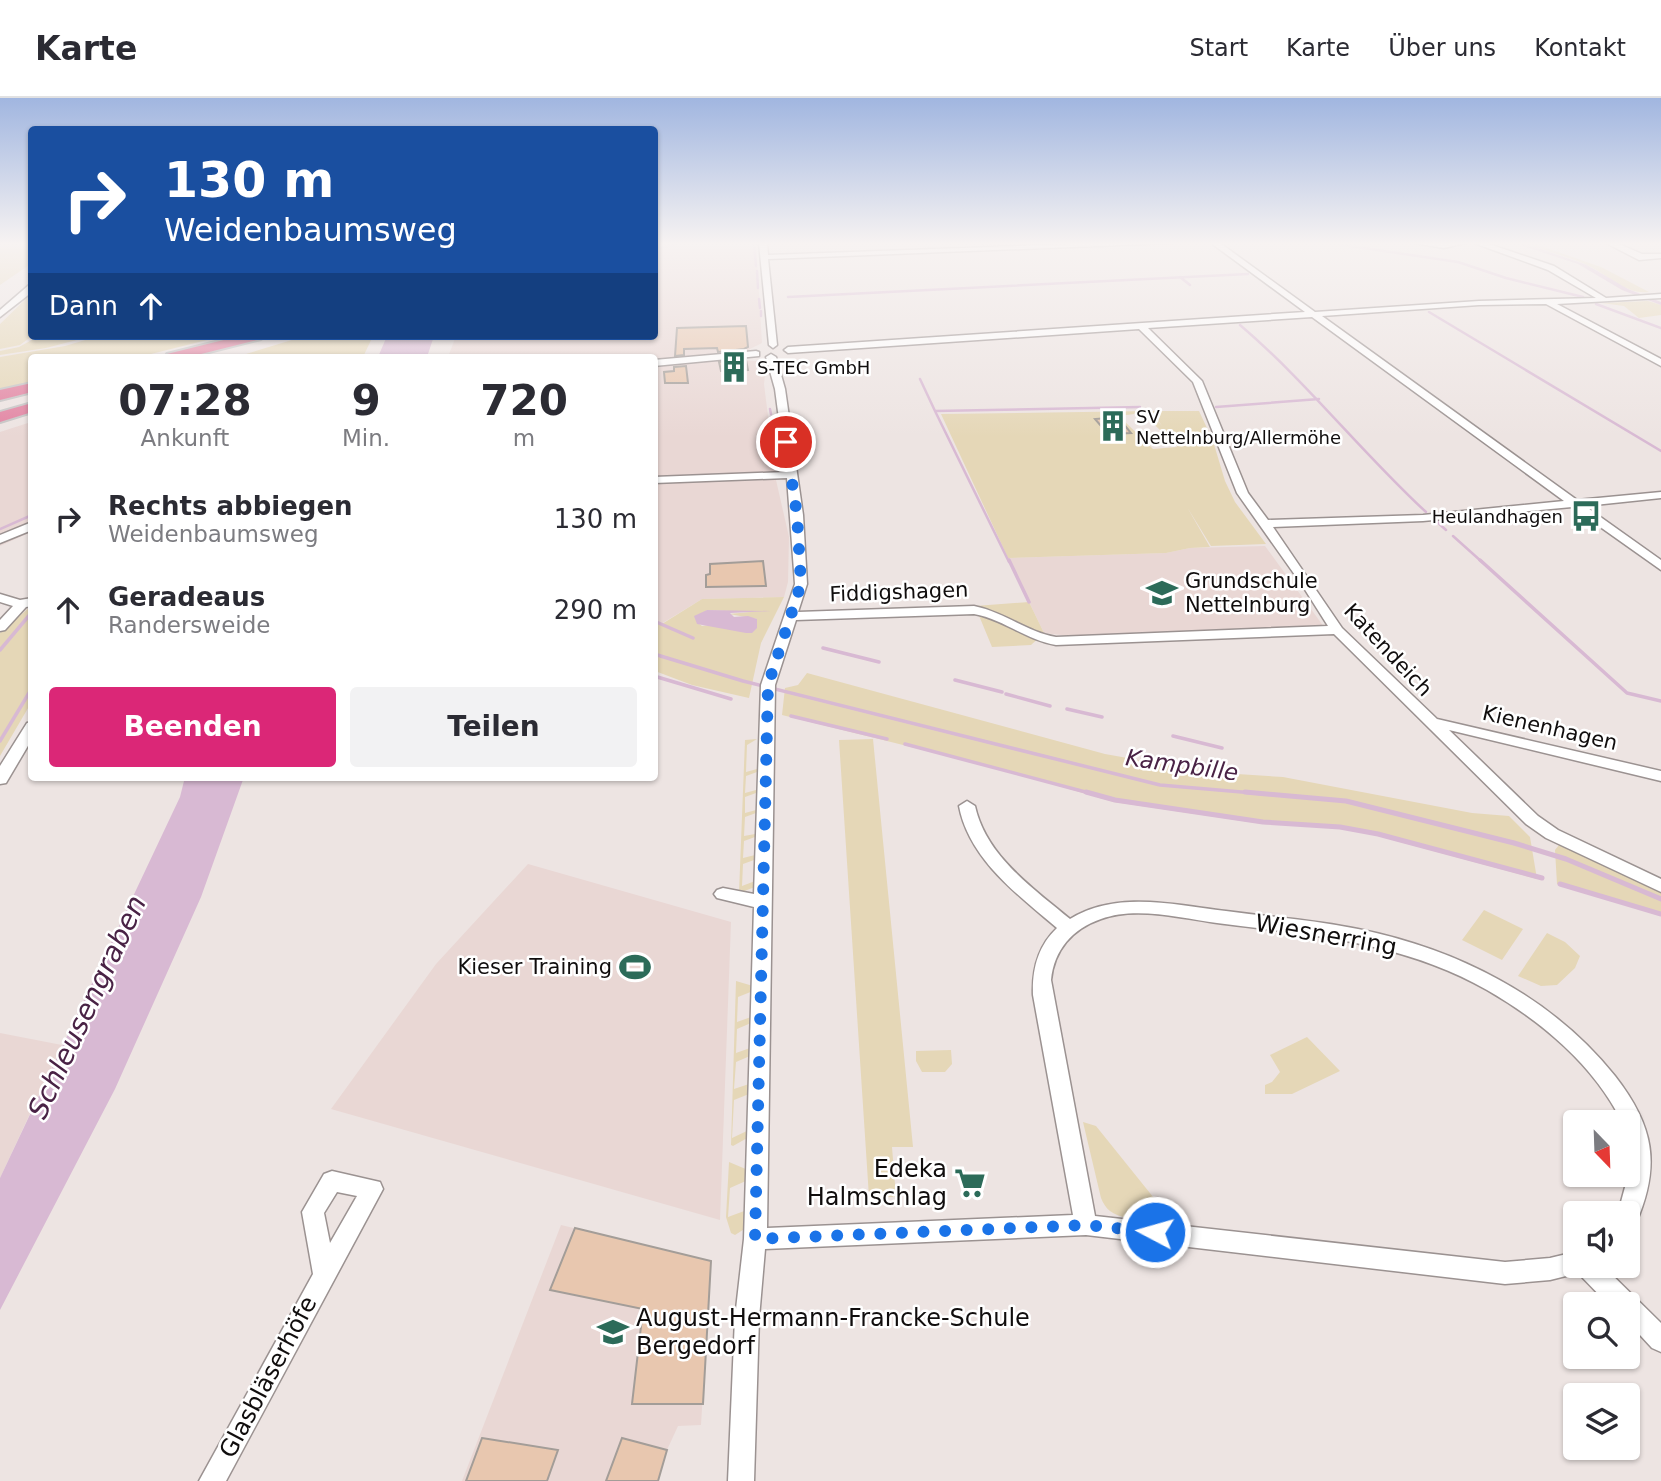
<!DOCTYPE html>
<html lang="de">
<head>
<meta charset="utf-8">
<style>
  :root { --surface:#fff; --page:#f2f2f3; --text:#2b2b33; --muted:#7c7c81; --line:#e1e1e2; --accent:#db2777 }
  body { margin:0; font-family:"DejaVu Sans",sans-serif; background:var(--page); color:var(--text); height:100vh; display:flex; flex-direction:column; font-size:26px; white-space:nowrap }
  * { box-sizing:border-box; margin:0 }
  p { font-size:23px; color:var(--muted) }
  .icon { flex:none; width:38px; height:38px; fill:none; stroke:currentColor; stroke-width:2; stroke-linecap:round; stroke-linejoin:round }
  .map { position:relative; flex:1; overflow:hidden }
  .drawer { position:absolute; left:28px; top:256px; width:630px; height:427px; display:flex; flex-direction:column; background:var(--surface); border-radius:7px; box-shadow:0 2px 5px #0004 }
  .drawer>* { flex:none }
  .guide { position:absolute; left:28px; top:28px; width:630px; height:214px; border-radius:7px; box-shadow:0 2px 5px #0004; background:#1a4fa0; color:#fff; overflow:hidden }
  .needle { width:46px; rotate:157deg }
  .controls { position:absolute; left:1563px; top:1012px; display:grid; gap:14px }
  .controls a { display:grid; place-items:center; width:77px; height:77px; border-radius:7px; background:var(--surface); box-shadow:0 2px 5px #0004; font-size:35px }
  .pin { position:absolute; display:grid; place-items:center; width:60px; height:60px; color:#fff; margin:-30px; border:4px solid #fff; border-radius:50%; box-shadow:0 2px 7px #0007 }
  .me { position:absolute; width:77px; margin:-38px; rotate:276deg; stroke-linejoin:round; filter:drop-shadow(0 0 5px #0008) }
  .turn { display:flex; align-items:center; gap:24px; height:147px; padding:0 21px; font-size:32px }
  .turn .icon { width:91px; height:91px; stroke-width:2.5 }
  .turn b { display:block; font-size:49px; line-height:60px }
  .then { display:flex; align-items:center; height:66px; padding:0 21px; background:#0003; gap:14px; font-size:26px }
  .eta { display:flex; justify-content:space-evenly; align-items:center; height:119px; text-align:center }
  .eta b { font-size:42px; font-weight:600; line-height:49px }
  .action { display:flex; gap:14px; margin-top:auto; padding:14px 21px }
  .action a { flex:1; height:80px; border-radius:7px; background:var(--accent); color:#fff; font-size:28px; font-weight:600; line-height:80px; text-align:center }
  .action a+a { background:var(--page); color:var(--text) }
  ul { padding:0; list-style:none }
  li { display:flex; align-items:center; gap:21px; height:91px; padding:0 21px }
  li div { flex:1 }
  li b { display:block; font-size:26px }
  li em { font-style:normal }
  header { display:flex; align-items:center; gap:42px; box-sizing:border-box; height:98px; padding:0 35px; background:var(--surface); border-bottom:2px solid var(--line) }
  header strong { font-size:33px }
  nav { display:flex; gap:38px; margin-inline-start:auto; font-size:24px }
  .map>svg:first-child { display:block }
</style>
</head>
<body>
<header>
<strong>Karte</strong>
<nav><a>Start</a><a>Karte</a><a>Über uns</a><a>Kontakt</a></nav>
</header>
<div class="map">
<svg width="1661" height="1383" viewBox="0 0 1661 1383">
  <rect width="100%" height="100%" fill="#ede4e2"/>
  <!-- built -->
  <path fill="#e9d7d4" d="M 676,145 L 756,145 L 762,245 L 748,252 L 728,255 L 734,262 L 756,263 L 758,276 L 765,277 L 764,286 L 776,382 L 789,439 L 788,484 L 784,499 L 702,501 L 661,526 L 655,523 L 654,259 L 448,259 L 456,238 L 654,238 L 655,150 Z
    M 31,324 L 31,434 L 0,448 L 0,334 Z
    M 1265,448 L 1324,529 L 1070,538 L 1044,535 L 1008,460 L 1166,455 L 1190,450 Z
    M 528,766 L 731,824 L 720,1122 L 331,1011 L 436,866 Z
    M 0,935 L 62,947 L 0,1080 Z
    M 561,1127 L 711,1163 L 701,1327 L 678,1328 L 667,1352 L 643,1383 L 462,1383 Z"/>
  <!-- green -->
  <path fill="#e5d7b7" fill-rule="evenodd" d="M 0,145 L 31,145 L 32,165 L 0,187 Z
    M 1523,145 L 1532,145 L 1601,169 L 1649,194 C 1625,197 1606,175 1585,166 C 1565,158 1544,152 1523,145 Z
    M 31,196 L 32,238 L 20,247 L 0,251 L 0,226 Z
    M 1648,203 L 1661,207 L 1661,217 L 1639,220 L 1624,208 L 1602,205 Z
    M 39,238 L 92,238 L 46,250 L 0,257 L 0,253 L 19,249 Z
    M 99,238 L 223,238 L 139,259 L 32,259 L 31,286 L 0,293 L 0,259 L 65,248 Z
    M 305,238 L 373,238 L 363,259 L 236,259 Z
    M 1150,313 L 1162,328 L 1152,313 L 1199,313 L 1213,343 L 1225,383 L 1235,404 L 1266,446 L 1211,448 L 1187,409 L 1210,449 L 1190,450 L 1166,455 L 1008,460 L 941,316 ZM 1142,315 L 1177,348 L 1177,349 L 1153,351 L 1119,318 Z
    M 784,499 L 761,545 L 749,600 L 692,587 L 655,573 L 655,523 L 662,526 L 702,501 ZM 707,512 L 750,514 L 729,516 L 757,521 L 702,528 L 698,525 Z
    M 1029,504 L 1044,535 L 1031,547 L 992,549 L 975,508 Z
    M 31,508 L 31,605 L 0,658 L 0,535 Z
    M 807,575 L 1105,656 L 1206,674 L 1283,679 L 1472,715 L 1509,718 L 1530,739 L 1537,781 L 1378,738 L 1340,730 L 1263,726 L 1114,704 L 1004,672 L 782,617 L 785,590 L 798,587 Z
    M 757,641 L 747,647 L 746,674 L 757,671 L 757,674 L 746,678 L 745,695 L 756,692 L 756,695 L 745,699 L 745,715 L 756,712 L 756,715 L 745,719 L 744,738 L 755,736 L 755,739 L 744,743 L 743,760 L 755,757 L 754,762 L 743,766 L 742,788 L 755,783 L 755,789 L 739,795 L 745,642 Z
    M 873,641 L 913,1049 L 892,1049 L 896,1099 L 869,1099 L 839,642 Z
    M 1559,747 L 1661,793 L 1661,818 L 1630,806 L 1557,786 L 1555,752 Z
    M 1484,812 L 1523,831 L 1502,862 L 1462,842 Z
    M 1547,835 L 1565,844 L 1580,858 L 1575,870 L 1557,887 L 1541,888 L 1518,878 Z
    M 736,883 L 753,888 L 753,893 L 738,899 L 737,924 L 751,919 L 751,925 L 737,931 L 736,955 L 750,950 L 750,958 L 736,964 L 734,991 L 749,986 L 749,996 L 734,1002 L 732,1040 L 749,1032 L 749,1039 L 733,1048 L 731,1047 Z
    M 1307,939 L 1340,973 L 1292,996 L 1265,996 L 1265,987 L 1272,984 L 1280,974 L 1270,957 Z
    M 951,952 L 952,966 L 945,974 L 922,974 L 916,963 L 916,953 Z
    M 1083,1024 L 1096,1028 L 1170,1120 C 1158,1128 1122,1122 1110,1113 C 1106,1110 1103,1105 1101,1100 Z
    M 729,1064 L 748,1072 L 748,1082 L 730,1090 L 728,1119 L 747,1112 L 746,1130 L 735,1137 L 731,1135 L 726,1119 Z"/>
  <!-- water -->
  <path fill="#d8b9d3" d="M 1514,145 L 1523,145 L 1587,167 L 1628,191 L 1661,204 L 1661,207 L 1622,192 L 1578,166 Z
    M 387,238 L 434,238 L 427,259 L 378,259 Z
    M 707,512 L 770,513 L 771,513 L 730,515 L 734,519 L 748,518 L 757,521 L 757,530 L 752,535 L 746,535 L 697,526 L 694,518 Z
    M 185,679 L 244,679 L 201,799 L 115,991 L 0,1212 L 0,1080 L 180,699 Z"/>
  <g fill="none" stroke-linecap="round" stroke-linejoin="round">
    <!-- stream-far2 -->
    <path stroke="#d8b9d3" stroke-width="2.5" d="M 1330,145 L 1458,164 L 1506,180 L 1583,199
      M 754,146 L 756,168
      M 654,151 L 681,145
      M 757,173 L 758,190
      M 1180,179 L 1190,187
      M 788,199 L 1248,176
      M 759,201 L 760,210
      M 1596,206 L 1661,230
      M 761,213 L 761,218
      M 1429,214 L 1661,353
      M 1240,227 C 1307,284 1361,354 1426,414
      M 920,281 L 935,313 L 1140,309
      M 1216,309 L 1319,301
      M 770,311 L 771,316
      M 935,313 L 1009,464
      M 771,319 L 773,331
      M 1435,422 L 1446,432
      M 0,431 L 32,417
      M 1453,438 L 1482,464"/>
    <!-- stream-far1 -->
    <path stroke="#d8b9d3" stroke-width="3.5" d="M 1009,462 L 1029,504
      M 1480,462 L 1627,595 L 1661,603
      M 654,523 L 693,540
      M 823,550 L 879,564
      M 0,552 L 32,514
      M 654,556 L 743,583 L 1160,687 L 1265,696
      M 654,578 L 731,601
      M 955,582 L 1002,594
      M 1006,596 L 1050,608
      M 1067,611 L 1102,619
      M 791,618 L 887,641
      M 1173,638 L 1222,650
      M 0,643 L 32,590
      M 905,646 L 1093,696"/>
    <!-- stream -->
    <path stroke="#d8b9d3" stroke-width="5" d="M 1086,694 L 1115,702 L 1263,724 L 1340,729 L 1378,736 L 1542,780
      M 1245,694 L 1346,703 L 1514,745 L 1566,761 L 1661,801
      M 1560,786 L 1661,816"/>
  </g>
  <!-- building -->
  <path fill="#e8c7af" stroke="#a39d98" stroke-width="2" d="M 746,228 L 748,249 L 744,251 L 718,254 L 717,250 L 684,251 L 684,257 L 675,258 L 677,230 Z
    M 746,262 L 748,272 L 721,273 L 719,264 Z
    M 686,268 L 688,285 L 665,285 L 664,274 L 674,273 L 674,269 Z
    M 1118,319 L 1131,335 L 1108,336 L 1095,321 Z
    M 763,463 L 766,488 L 706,489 L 706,477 L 710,476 L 710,466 Z
    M 575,1130 L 711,1163 L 703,1306 L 632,1306 L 643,1211 L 550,1192 Z
    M 482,1340 L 558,1352 L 547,1383 L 466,1383 Z
    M 622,1340 L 667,1352 L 658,1383 L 606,1383 Z"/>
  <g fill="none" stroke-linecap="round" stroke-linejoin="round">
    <defs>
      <path id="minor" d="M 759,145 L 767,145 L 768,157 L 1098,145 L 1172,145 L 768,161 L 777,247 L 773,250 L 769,247 Z
        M 1211,145 L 1220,145 L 1315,214 L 1479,203 L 1596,200 L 1548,172 L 1474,145 L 1486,145 L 1554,168 L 1606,200 L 1661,196 L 1661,200 L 1557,206 L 1661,261 L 1661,268 L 1546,206 L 1479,207 L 1322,218 L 1577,402 L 1661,394 L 1661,400 L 1585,408 L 1661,462 L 1661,472 L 1572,409 L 1423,423 L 1273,429 L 1342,530 L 1437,621 L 1661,673 L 1661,683 L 1449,632 L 1538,718 L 1558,732 L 1661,781 L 1661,794 L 1546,740 L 1526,726 L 1334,536 L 1056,547 C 1026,542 1003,521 974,516 L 796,522 L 775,587 L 767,1130 L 1073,1117 L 1033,897 C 1032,871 1038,848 1057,830 C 1018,797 969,761 959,708 L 967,703 L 975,708 C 986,758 1033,790 1070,821 C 1117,792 1175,807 1226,813 C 1270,819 1314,822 1358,831 C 1457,851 1551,898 1615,978 C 1654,1028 1661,1067 1636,1125 L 1628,1128 L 1628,1115 L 1618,1115 L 1631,1067 L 1628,1024 L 1622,1024 C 1594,967 1541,923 1487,892 C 1403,844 1311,837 1217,825 C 1182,820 1135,808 1101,821 C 1072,831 1054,852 1051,882 L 1095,1118 L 1505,1164 L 1550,1160 L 1575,1154 L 1575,1167 L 1602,1167 L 1661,1225 L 1661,1254 L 1652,1250 L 1628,1224 L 1628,1206 L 1608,1206 L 1578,1175 L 1550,1182 L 1505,1186 L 1086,1137 L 765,1151 L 759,1220 L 754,1383 L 728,1383 L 735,1220 L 744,1141 L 754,809 L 717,800 L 714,796 L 717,792 L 723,790 L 754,796 L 761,587 L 795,486 L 787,380 L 654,385 L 654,379 L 786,374 L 775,291 L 766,259 L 771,256 L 776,259 L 785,291 L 803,417 L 807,486 L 798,514 L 974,508 C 1004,514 1027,534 1056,539 L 1328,528 L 1302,487 L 1237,395 L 1193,284 L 1139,231 L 788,255 L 784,252 L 788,249 L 1305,214 ZM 1312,219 L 1564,403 L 1423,417 L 1268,422 L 1248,395 L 1202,283 L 1148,230 Z
        M 1413,145 L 1466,145 L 1444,150 Z
        M 1606,145 L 1617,145 L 1642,156 L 1661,156 L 1661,160 L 1639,162 Z
        M 29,187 L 32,187 L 32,194 L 0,219 L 0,212 Z
        M 756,253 L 759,254 L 759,258 L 654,268 L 654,262 Z
        M 32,424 L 32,432 L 0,445 L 0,437 Z
        M 0,496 L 20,502 L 32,500 L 32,508 L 26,509 L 5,532 L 0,533 L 0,522 L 13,508 L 0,504 Z
        M 32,624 L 32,641 L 6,685 L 0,686 L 0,668 L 27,625 Z
        M 332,1073 L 380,1084 L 383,1091 L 226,1383 L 199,1383 L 313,1176 L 302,1114 L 324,1076 ZM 337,1094 L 357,1098 L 330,1145 L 324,1115 Z"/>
      <path id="highway" d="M 240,238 L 263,238 L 261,241 L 189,259 L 165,259 L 167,256 Z
        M 32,285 L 32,294 L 0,302 L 0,292 Z
        M 32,305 L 32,314 L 0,324 L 0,314 Z"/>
    </defs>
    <!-- minor casing -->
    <use href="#minor" stroke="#9b9291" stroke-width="3"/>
    <!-- highway casing -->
    <use href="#highway" stroke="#c6c5c5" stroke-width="4"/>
    <!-- minor -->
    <use href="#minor" fill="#fff" fill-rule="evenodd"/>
    <!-- highway -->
    <use href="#highway" fill="#e284a2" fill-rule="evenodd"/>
  </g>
  <!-- sky -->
  <linearGradient id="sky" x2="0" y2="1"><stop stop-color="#a1b6e0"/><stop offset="0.43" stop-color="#f7f3f2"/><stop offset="1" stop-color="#f7f3f2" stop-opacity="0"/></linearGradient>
  <rect width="1661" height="339" fill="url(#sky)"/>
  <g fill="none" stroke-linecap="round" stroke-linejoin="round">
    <!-- route -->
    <path stroke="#1a73e8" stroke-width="12" stroke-dasharray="0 21.6" d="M 786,344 L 797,417 L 801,486 L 768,587 L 755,1141 L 1086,1127 L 1155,1134"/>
  </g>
  <!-- icons -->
  <defs>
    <symbol id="building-bare" viewBox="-9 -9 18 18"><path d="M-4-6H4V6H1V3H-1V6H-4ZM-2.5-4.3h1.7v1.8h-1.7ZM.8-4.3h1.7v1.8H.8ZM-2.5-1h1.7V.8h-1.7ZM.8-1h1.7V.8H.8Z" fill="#2c6b59" stroke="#fff" stroke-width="2.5" paint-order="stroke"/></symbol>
    <symbol id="bus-bare" viewBox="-9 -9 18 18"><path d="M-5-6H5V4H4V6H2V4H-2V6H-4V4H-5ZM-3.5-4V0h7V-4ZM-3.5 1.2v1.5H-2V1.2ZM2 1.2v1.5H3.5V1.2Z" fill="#2c6b59" stroke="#fff" stroke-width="2.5" paint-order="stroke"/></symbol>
    <symbol id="school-bare" viewBox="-9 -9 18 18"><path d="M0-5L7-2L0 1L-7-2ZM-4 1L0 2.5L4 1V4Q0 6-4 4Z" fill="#2c6b59" stroke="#fff" stroke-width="2.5" paint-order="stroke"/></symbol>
    <symbol id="stadium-bare" viewBox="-9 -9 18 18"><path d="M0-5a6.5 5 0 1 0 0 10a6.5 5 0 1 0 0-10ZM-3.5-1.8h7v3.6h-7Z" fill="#2c6b59" stroke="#fff" stroke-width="2.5" paint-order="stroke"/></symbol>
    <symbol id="supermarket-bare" viewBox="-9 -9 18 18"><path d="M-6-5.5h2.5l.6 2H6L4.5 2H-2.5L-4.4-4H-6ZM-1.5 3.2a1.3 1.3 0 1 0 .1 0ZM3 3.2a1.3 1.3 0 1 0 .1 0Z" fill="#2c6b59" stroke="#fff" stroke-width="2.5" paint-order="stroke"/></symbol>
  </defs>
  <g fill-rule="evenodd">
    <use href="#building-bare" x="712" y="247" width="44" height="44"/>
    <use href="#building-bare" x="1091" y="306" width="44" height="44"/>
    <use href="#bus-bare" x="1564" y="396" width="44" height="44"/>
    <use href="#school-bare" x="1140" y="473" width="44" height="44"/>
    <use href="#stadium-bare" x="613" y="847" width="44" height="44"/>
    <use href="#supermarket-bare" x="948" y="1063" width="44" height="44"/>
    <use href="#school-bare" x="591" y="1212" width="44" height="44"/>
  </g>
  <g text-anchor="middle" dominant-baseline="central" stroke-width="5" stroke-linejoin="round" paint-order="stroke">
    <!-- far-poi labels -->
    <g font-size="18" fill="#100d0d" stroke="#fff" text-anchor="start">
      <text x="757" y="269">S-TEC GmbH</text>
      <text x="1136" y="318">SV<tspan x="1136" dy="21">Nettelnburg/Allermöhe</tspan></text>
      <text x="1563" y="418" text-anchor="end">Heulandhagen</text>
    </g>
    <!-- poi labels -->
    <g font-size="21" fill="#100d0d" stroke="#fff" text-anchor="start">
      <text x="1185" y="483">Grundschule<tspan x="1185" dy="24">Nettelnburg</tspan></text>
      <text x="612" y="869" text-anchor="end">Kieser Training</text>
    </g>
    <!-- street labels -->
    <g font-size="21" fill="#100d0d" stroke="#fff">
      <text transform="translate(899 494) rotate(-2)">Fiddigshagen</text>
      <text transform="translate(1388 552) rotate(47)">Katendeich</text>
      <text transform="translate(1550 630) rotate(13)">Kienenhagen</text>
    </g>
    <!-- water labels -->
    <g font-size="23" font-style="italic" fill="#492245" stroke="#fff">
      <text transform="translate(1182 667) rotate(8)">Kampbille</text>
    </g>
    <!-- near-street labels -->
    <g font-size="24" fill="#100d0d" stroke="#fff">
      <text transform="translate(1326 837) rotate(10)">Wiesnerring</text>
      <text transform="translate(268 1279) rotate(-62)">Glasbläserhöfe</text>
    </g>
    <!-- near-poi labels -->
    <g font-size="24" fill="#100d0d" stroke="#fff" text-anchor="end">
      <text x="947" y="1071">Edeka<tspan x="947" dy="28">Halmschlag</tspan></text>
      <text x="636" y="1220" text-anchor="start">August-Hermann-Francke-Schule<tspan x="636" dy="28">Bergedorf</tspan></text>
    </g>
    <!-- near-water labels -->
    <g font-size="28" font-style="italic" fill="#492245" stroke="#fff">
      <text transform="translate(87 909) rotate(-65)">Schleusengraben</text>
    </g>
  </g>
</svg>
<div class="controls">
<a><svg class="needle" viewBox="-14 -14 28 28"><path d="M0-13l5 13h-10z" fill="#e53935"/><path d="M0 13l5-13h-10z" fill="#7c7c81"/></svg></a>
<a><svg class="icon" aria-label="sound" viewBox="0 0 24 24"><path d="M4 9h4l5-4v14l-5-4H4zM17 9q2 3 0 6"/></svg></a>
<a><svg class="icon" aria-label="search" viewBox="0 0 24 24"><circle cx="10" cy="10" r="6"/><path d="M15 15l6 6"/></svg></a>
<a><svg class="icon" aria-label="layers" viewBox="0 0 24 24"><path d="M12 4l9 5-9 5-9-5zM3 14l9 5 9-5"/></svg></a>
</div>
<div class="pin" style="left:786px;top:344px;background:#d93025"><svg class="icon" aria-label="arrive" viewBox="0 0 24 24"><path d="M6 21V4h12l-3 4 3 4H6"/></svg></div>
<svg class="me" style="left:1155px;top:1134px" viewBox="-20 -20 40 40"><circle r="17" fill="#1a73e8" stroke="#fff" stroke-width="3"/><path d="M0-11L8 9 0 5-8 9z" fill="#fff"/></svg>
<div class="guide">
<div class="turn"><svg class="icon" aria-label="right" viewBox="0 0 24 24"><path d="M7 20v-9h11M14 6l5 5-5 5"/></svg><div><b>130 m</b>Weidenbaumsweg</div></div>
<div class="then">Dann<svg class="icon" aria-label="ahead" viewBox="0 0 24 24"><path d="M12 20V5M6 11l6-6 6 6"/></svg></div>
</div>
<section class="drawer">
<div class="eta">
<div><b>07:28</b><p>Ankunft</p></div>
<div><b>9</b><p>Min.</p></div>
<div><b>720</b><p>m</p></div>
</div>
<ul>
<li><svg class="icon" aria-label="right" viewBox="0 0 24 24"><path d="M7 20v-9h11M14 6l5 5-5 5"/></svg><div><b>Rechts abbiegen</b><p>Weidenbaumsweg</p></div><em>130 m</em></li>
<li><svg class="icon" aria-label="ahead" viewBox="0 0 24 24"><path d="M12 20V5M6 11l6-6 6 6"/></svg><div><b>Geradeaus</b><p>Randersweide</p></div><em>290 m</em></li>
</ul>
<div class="action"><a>Beenden</a><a>Teilen</a></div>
</section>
</div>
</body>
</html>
